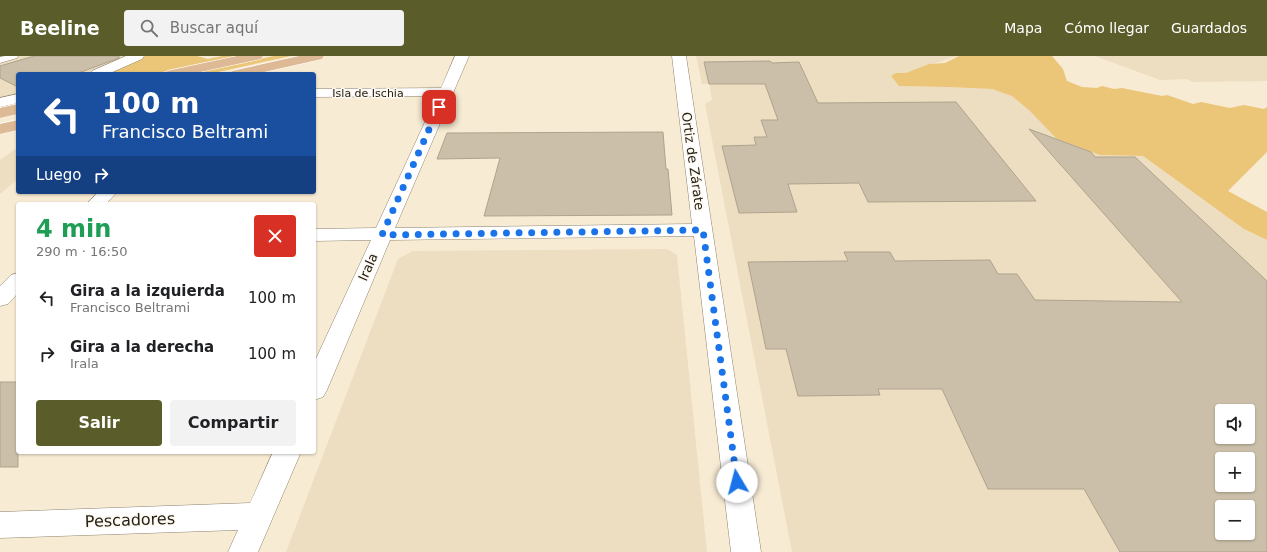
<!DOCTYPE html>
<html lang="es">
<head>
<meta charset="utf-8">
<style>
  :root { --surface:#fff; --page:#f2f2f2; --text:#202124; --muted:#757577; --accent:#5a5d2a }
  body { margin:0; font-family:"DejaVu Sans",sans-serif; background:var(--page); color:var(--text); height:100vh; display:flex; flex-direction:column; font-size:15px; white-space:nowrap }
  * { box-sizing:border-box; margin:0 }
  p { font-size:13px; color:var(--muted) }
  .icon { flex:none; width:22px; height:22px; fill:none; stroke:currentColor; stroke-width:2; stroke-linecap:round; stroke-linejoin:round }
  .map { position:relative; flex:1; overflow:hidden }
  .side { position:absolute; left:16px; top:146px; width:300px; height:252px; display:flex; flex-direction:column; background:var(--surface); border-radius:4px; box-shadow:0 1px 3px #0004 }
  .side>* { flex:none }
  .guide { position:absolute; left:16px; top:16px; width:300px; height:122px; border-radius:4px; box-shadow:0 1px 3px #0004; background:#1a4fa0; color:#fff; overflow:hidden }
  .tools { position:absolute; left:1215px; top:348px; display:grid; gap:8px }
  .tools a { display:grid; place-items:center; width:40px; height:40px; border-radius:4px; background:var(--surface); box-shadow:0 1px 3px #0004; font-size:20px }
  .pin { position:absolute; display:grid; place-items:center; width:34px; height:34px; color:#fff; margin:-17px; border-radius:8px; box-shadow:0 2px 6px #0006 }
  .me { position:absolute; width:44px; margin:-22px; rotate:352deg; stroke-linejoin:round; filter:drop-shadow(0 0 3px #0008) }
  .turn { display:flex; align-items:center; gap:14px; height:84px; padding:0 20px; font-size:18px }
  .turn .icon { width:52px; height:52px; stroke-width:2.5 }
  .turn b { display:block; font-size:28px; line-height:34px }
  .then { display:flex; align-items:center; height:38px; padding:0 20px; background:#0003; gap:8px; font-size:15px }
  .round { display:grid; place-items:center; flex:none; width:42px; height:42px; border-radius:4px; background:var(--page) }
  .headline { display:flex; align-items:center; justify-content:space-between; height:68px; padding:0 20px }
  h1 { font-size:24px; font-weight:600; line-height:30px; color:#1e9e55 }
  .action { display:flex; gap:8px; margin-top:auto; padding:8px 20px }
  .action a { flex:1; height:46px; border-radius:4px; background:var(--accent); color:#fff; font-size:16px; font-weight:600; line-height:46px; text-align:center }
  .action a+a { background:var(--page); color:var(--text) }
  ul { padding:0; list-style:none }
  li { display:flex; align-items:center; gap:12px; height:56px; padding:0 20px }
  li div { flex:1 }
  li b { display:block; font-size:15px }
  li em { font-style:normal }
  header { display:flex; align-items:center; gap:24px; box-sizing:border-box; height:56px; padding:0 20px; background:var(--accent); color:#fff }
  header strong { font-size:19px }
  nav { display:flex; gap:22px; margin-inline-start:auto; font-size:14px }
  .search { width:280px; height:36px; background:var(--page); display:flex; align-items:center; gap:10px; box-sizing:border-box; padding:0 14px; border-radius:4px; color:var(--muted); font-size:15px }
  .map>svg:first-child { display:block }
</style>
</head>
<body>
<header>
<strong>Beeline</strong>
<div class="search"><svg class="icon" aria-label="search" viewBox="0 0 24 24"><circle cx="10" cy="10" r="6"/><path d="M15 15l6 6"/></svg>Buscar aquí</div>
<nav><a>Mapa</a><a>Cómo llegar</a><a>Guardados</a></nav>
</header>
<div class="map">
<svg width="1267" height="496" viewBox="0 0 1267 496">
  <rect width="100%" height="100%" fill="#f7ebd4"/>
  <!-- built -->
  <path fill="#eddec1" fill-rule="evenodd" d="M 0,0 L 130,0 L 98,12 L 101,14 L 88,18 L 18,18 L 18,40 L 0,44 Z
    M 696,0 L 957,0 L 906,17 L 896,17 L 891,20 L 899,30 L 947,31 L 992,33 L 1016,40 L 1100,99 L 1143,100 L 1244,173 L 1267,184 L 1267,496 L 792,496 L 705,48 L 712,44 L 709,28 L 702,28 ZM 1222,355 L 1248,355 L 1248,381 L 1222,381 ZM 1222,403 L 1248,403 L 1248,429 L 1222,429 ZM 1222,451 L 1248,451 L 1248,477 L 1222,477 Z
    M 1095,0 L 1267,0 L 1267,25 L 1192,26 L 1187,23 L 1160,24 Z
    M 18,91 L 18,123 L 0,138 L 0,104 Z
    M 667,193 L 677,199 L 707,496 L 286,496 L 398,203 L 413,195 Z"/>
  <!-- green -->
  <path fill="#ebc578" d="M 144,0 L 197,0 L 208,3 L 222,0 L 237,0 L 153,18 L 106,18 Z
    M 274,0 L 291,0 L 209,18 L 191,18 Z
    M 959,0 L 1052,0 L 1063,13 L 1067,25 L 1082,31 L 1097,32 L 1102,30 L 1114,33 L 1122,32 L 1162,40 L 1167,39 L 1193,48 L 1201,46 L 1230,52 L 1244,49 L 1264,53 L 1267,51 L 1267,96 L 1228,135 L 1267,156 L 1267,184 L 1244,173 L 1143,100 L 1100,99 L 1057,83 L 1030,55 L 1012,40 L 992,33 L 947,31 L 899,30 L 891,20 L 896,17 L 906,17 L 929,8 L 945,7 Z"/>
  <!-- building -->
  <path fill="#cbbfa9" stroke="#aea38e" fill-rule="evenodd" d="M 34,0 L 119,0 L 119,2 L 76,18 L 18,18 L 18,31 L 0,22 L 0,10 Z
    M 770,5 L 772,7 L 799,6 L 818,47 L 956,46 L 1036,145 L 868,146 L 859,127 L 788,128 L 797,156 L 739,157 L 722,90 L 756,89 L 754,81 L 767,81 L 761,64 L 778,64 L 765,28 L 709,28 L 704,6 Z
    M 1029,73 L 1091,96 L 1095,101 L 1135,101 L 1267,225 L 1267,496 L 1120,496 L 1084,433 L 988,433 L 942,333 L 878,333 L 880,339 L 798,340 L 786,293 L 766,293 L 748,206 L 848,205 L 844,196 L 890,196 L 895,205 L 990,204 L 998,218 L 1017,218 L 1035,244 L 1182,246 ZM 1222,355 L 1248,355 L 1248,381 L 1222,381 ZM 1222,403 L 1248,403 L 1248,429 L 1222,429 ZM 1222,451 L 1248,451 L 1248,477 L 1222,477 Z
    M 663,76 L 666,113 L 668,113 L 672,159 L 484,160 L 500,102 L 437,103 L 447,77 Z
    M 0,326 L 18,326 L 18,411 L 0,411 Z"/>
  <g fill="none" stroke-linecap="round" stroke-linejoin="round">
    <defs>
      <path id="lane" d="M 5,0 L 18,0 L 17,2 L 0,7 L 0,1 Z"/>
      <path id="street" d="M 126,0 L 144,0 L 142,3 L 108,18 L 90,18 L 92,15 Z
        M 455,0 L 469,0 L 395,172 L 692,168 L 672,0 L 686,0 L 761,496 L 731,496 L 694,180 L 390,184 L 327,334 L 323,341 L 314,344 L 314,307 L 371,184 L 314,185 L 314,173 L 376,172 L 437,40 L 314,41 L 314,33 L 441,32 Z
        M 18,38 L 18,47 L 0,51 L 0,42 Z
        M 98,136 L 117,136 L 106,148 L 87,148 Z
        M 18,217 L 18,237 L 8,248 L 0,250 L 0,230 L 11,219 Z
        M 273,396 L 301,396 L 258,496 L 228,496 L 238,474 L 0,482 L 0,456 L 250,447 Z"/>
      <path id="primary" d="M 237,0 L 263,0 L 261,3 L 191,18 L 165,18 L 167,15 Z
        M 299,0 L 324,0 L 322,3 L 255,18 L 230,18 L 232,15 Z
        M 18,48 L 18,58 L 0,62 L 0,52 Z
        M 18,64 L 18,74 L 0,78 L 0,68 Z"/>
    </defs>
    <!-- lane casing -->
    <use href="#lane" stroke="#8e836f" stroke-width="1"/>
    <!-- street casing -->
    <use href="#street" stroke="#8e836f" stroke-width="1"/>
    <!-- primary casing -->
    <use href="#primary" stroke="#fff" stroke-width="1"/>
    <!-- lane -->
    <use href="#lane" fill="#fff" fill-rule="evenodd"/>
    <!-- street -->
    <use href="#street" fill="#fff" fill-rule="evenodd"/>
    <!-- primary -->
    <use href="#primary" fill="#ddba95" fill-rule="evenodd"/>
  </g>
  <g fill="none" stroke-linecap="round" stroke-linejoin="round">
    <!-- route -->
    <path stroke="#1a73e8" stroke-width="7" stroke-dasharray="0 12.6" d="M 439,51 L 382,179 L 703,174 L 737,426"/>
  </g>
  <g text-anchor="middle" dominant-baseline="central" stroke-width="3" stroke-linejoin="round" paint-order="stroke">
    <!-- far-street labels -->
    <g font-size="11" fill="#242018" stroke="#fef9f0">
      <text x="368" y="37">Isla de Ischia</text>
    </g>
    <!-- street labels -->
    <g font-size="13" fill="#242018" stroke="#fef9f0">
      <text transform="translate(693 105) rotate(82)">Ortiz de Zárate</text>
      <text transform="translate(368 211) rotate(-66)">Irala</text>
    </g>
    <!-- near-street labels -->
    <g font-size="16" fill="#242018" stroke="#fef9f0">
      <text transform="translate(130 464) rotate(-2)">Pescadores</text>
    </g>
  </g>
</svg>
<div class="tools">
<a><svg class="icon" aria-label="sound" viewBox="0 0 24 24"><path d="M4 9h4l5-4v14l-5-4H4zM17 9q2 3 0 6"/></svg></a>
<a>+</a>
<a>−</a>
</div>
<div class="pin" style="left:439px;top:51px;background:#d93025"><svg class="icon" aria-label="arrive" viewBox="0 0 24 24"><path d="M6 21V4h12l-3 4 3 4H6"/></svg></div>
<svg class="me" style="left:737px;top:426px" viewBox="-20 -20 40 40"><circle r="19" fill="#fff"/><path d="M0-13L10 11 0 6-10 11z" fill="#1a73e8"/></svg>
<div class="guide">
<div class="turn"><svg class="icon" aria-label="left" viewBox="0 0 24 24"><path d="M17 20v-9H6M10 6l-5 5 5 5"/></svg><div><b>100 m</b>Francisco Beltrami</div></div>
<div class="then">Luego<svg class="icon" aria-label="right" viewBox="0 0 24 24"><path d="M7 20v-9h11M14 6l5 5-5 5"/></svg></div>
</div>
<section class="side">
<div class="headline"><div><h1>4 min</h1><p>290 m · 16:50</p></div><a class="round" style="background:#d93025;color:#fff"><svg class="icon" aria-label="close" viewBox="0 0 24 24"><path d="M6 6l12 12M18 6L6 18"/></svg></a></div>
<ul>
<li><svg class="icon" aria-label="left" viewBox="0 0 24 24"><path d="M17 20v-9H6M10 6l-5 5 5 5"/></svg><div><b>Gira a la izquierda</b><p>Francisco Beltrami</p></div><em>100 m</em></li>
<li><svg class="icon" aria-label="right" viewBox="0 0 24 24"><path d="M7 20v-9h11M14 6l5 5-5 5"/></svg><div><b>Gira a la derecha</b><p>Irala</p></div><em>100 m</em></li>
</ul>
<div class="action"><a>Salir</a><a>Compartir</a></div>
</section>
</div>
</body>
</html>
